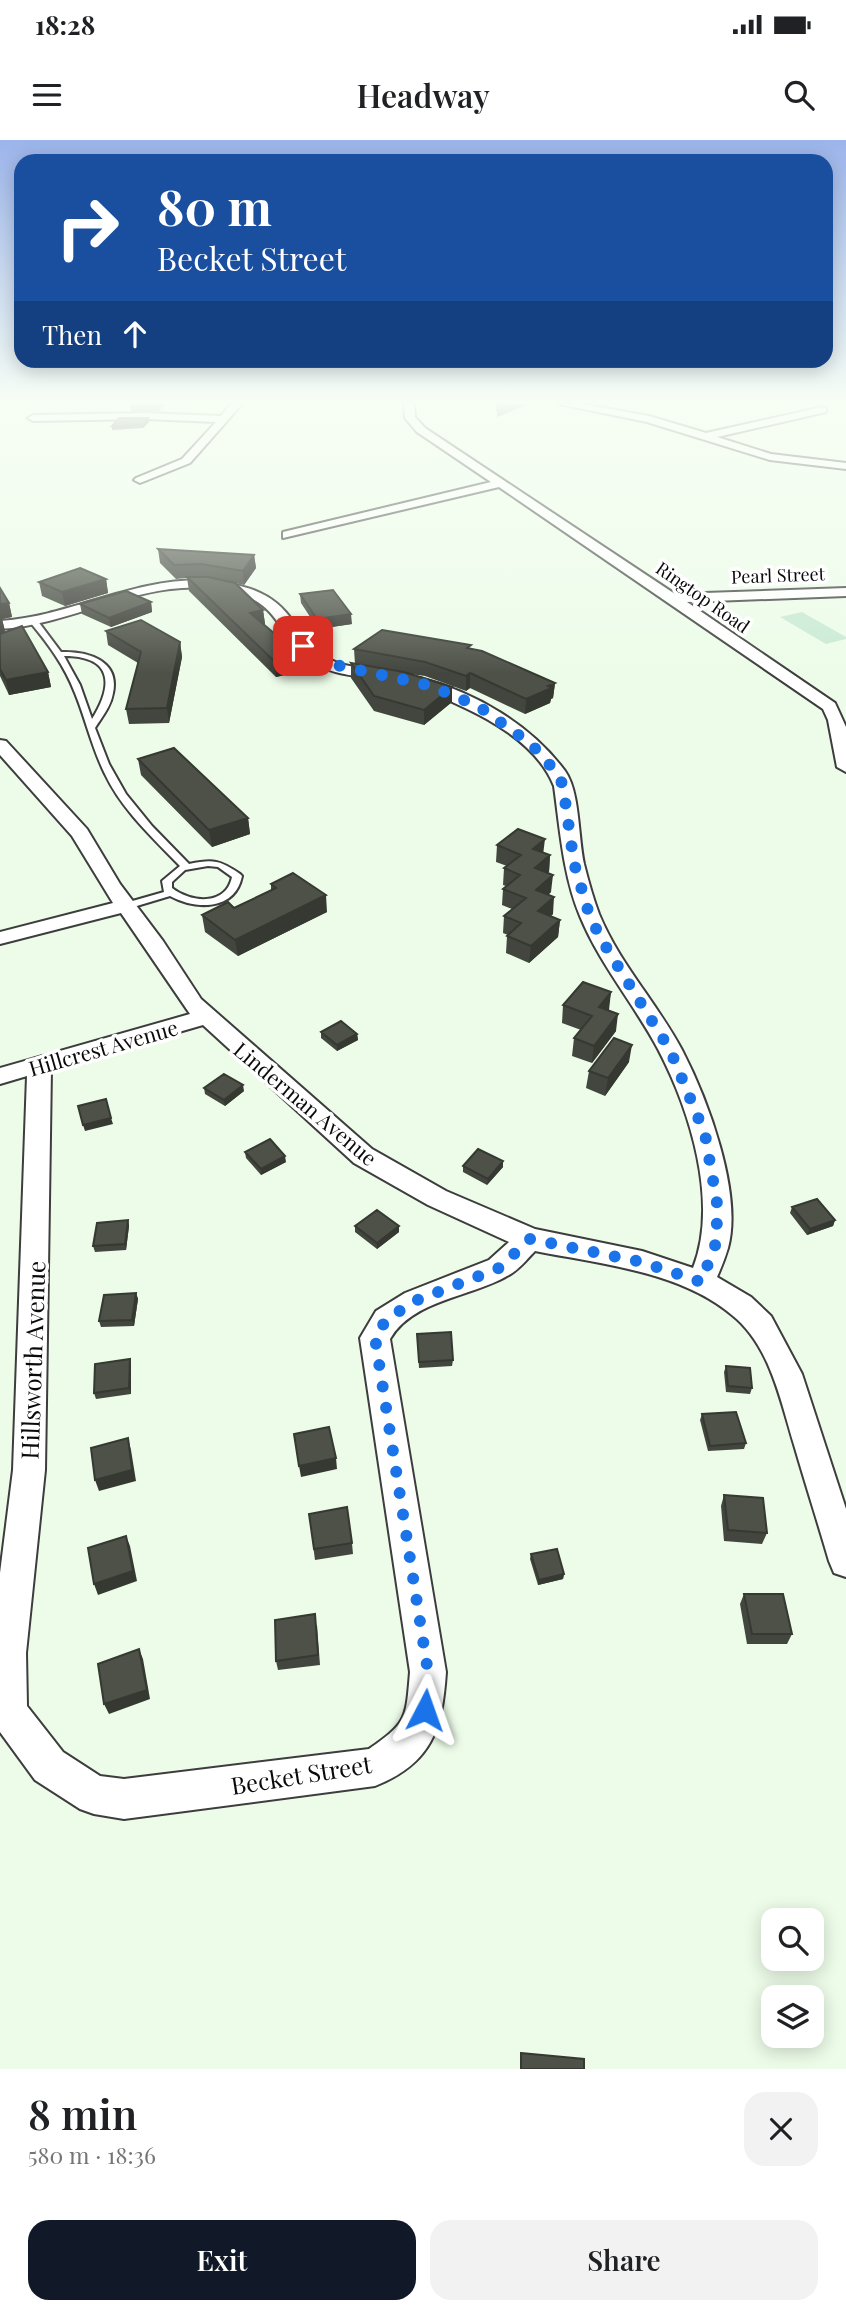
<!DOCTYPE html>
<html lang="en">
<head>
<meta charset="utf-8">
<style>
  :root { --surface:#fff; --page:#f2f2f2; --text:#202124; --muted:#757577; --accent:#111827 }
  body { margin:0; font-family:"Playfair Display",serif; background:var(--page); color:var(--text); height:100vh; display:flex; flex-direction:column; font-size:26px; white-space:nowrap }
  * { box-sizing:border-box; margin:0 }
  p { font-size:23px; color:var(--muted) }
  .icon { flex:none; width:38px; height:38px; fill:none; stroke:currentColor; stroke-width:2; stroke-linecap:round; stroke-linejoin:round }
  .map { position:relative; height:1929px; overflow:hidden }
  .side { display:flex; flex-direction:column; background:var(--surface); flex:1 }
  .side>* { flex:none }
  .top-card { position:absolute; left:14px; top:14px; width:819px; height:214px; border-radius:21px; box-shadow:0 4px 18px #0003; background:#1a4fa0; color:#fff; overflow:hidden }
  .tools { position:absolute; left:761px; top:1768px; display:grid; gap:14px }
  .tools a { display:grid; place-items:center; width:63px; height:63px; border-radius:14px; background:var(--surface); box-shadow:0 4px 18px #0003; font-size:35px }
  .pin { position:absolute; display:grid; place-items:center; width:60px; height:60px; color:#fff; margin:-30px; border-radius:14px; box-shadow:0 4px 10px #0006 }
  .me { position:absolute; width:77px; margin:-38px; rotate:4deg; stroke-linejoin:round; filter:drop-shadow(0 0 5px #0008) }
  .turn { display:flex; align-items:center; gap:24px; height:147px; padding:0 28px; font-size:32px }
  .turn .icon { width:91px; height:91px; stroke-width:2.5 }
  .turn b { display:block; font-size:49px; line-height:60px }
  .then { display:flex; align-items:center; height:66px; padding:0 28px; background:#0003; gap:14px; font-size:26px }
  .round { display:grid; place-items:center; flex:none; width:74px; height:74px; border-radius:21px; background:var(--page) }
  .head { display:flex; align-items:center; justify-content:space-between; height:119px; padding:0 28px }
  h1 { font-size:42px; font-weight:600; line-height:52px }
  .cta { display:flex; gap:14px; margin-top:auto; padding:14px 28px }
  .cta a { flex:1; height:80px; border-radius:21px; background:var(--accent); color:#fff; font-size:28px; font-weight:600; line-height:80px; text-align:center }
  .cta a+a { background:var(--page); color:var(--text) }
  .status { display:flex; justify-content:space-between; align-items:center; height:49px; padding:0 35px; background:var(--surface); direction:ltr }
  .status svg { height:19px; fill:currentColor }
  header { display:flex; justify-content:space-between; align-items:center; height:91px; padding:0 28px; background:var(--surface); font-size:32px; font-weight:600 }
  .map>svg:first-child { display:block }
</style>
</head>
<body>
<div class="status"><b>18:28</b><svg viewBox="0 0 49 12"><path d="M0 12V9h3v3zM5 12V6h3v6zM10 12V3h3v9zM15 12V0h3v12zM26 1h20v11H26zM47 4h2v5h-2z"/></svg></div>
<header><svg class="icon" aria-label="menu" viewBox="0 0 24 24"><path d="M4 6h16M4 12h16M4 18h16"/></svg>Headway<svg class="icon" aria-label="search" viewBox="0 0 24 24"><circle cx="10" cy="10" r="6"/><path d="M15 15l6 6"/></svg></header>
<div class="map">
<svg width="846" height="1929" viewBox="0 0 846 1929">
  <rect width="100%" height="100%" fill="#edfce9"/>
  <!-- pitch -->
  <path fill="#c8ead4" d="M 802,472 L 846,497 L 846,499 L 826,504 L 780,477 Z"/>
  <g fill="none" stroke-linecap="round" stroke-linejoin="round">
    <defs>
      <path id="lane" d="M 31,480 L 37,480 L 61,512 C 87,511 120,520 113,553 C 111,566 102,577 95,588 L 109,624 L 126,654 L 152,686 L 189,724 C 213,719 220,720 240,734 L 242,736 C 235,771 196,770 170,756 L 130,768 L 122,768 L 122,764 L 164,752 L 162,741 L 180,726 C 153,698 122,670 105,634 C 92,608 86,580 75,553 C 64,525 49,505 30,482 ZM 64,516 C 112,516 114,544 92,579 L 80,545 ZM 208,726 L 218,727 L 232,737 C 226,766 191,763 172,748 L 172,742 L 185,730 Z"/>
      <path id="street" d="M 231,264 L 242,264 L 190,323 L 140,343 L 134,340 L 136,338 L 182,319 L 216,282 L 146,279 L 33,281 L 28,278 L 33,275 L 146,273 L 221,276 Z
        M 404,264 L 414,264 L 415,277 L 425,288 L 675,454 L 846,448 L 846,456 L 687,462 L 835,563 L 846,587 L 846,632 L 837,627 L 828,580 L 823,569 L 499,347 L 283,398 L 283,392 L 491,342 L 417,292 L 405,278 Z
        M 559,264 L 582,264 L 649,276 L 706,293 L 822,267 L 826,268 L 826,272 L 717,297 L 771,314 L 846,323 L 846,329 L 770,320 L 647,282 Z
        M 204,440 C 241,444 273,450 294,483 C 303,497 312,510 327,518 C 346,529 369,527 390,533 L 393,536 C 386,543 377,539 368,538 C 348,535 324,532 308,519 C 283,500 278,467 245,456 C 162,426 82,484 0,489 L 0,481 C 72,476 129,439 204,440 Z
        M 420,538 C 475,552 531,585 565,631 C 580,652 578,697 584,724 C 588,740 593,758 599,774 C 619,823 657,863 682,910 C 707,958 743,1053 728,1108 C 725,1118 721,1128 717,1137 L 751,1157 L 771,1176 L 802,1234 L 846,1369 L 846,1437 L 834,1433 L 829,1421 C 818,1383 806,1346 795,1308 C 781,1263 771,1206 732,1175 C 680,1131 600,1124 535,1111 C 527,1119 518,1131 507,1136 C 471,1157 412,1160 390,1199 L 446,1532 C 442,1590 432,1623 375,1646 L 124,1679 L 94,1674 L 80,1669 L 35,1640 L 0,1592 L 0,1433 L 13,1330 L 27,936 L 0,944 L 0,928 L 190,874 L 121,773 L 0,804 L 0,792 L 113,763 L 72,696 L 0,615 L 0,600 L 6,601 L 87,689 L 120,744 L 163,801 L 201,859 L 372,1009 L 446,1051 L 535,1089 L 642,1111 L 693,1128 C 719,1062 690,970 658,909 C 634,864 599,823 580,776 C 563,735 560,689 554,646 C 533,593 463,566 414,546 L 412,543 ZM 203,885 L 354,1023 L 428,1065 L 509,1102 L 489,1120 L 405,1153 L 376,1171 L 360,1198 L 410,1532 C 406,1578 408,1582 369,1609 L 124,1639 L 100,1636 L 63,1612 L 27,1566 L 26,1513 L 45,1330 L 51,929 Z"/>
    </defs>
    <!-- lane casing -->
    <use href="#lane" stroke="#3d3d3d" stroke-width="4"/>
    <!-- street casing -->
    <use href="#street" stroke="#3d3d3d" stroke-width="4"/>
    <!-- lane -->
    <use href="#lane" fill="#fff" fill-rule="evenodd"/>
    <!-- street -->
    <use href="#street" fill="#fff" fill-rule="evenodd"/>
  </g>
  <!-- wall -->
  <path fill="#42463e" d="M 130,264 L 165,264 L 159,271 L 131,271 Z
    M 149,282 L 143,288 L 112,290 L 112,286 Z
    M 158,409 L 254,415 L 256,428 L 244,445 L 235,443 L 263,470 L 265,484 L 264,484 L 301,516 L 302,531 L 276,537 L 189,451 L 187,438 L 176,439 L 160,423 Z
    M 106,439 L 108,453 L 65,466 L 42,456 L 39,442 Z
    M 0,448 L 9,463 L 12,477 L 2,479 L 5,491 L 3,493 L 48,532 L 51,547 L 9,555 L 0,536 Z
    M 300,454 L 352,484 L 318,489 L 301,463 Z
    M 151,462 L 152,472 L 111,487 L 82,474 L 80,464 Z
    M 106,491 L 180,502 L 182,517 L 169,583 L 129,584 L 126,569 L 138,523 L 108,505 Z
    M 354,509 L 470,509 L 555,543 L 553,558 L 551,559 L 550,563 L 525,574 L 470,548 L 466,551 L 425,536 L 410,534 L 452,547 L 452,562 L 424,585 L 374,571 L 351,538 L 351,523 L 355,524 Z
    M 138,619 L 248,678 L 250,694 L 212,707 L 141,635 Z
    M 497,705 L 544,713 L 550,715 L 549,732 L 547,733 L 551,752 L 548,755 L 553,774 L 551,776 L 560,780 L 558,797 L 529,823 L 506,813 L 507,796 L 508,795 L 503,793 L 504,776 L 512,769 L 502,765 L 503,749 L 506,746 L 503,745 L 504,728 L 507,726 L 496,722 Z
    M 271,744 L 327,772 L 238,816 L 205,792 L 202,775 L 234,768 L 271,750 Z
    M 611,852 L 608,870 L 616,891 L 592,923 L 572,916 L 574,898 L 581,890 L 562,883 L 563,865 Z
    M 321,892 L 357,894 L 358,900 L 337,911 L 321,898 Z
    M 629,922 L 605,956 L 586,948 L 589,931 Z
    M 204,948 L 244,951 L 225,966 L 205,954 Z
    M 245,1012 L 286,1022 L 261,1035 L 246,1018 Z
    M 463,1026 L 503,1027 L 487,1045 L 463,1032 Z
    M 792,1067 L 835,1080 L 833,1086 L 807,1095 L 790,1073 Z
    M 128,1080 L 129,1086 L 126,1110 L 95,1112 L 93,1106 Z
    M 355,1086 L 399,1086 L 399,1092 L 377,1109 L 355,1092 Z
    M 136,1153 L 138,1159 L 134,1186 L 101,1187 L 99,1181 Z
    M 417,1194 L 453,1220 L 452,1226 L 419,1228 Z
    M 130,1219 L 131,1225 L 131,1254 L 96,1259 L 94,1253 Z
    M 726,1226 L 752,1248 L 750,1254 L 726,1252 L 724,1232 Z
    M 702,1274 L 746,1303 L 744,1309 L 708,1311 L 700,1280 Z
    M 724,1355 L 767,1393 L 762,1404 L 724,1401 L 721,1366 Z
    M 309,1374 L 352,1403 L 353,1414 L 315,1420 Z
    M 531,1414 L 564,1434 L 563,1439 L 538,1445 L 530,1419 Z
    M 744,1454 L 792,1494 L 787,1504 L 747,1504 L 740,1464 Z
    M 317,1485 L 320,1525 L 278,1530 L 276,1521 Z"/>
  <!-- shaded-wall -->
  <path fill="#363932" d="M 158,264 L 165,264 L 159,271 Z
    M 510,264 L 524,264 L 524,266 L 497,277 L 497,270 Z
    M 148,278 L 149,282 L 143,288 L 142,284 Z
    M 254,415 L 256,428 L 244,445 L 243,431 Z
    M 106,439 L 108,453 L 65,466 L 62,452 Z
    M 151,462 L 152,472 L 111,487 L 109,478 Z
    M 9,463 L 12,477 L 2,479 L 5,491 L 0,498 L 0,464 Z
    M 263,470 L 265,484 L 252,487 L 250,473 Z
    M 351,474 L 352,484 L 318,489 L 317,479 Z
    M 180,502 L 182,517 L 169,583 L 167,568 Z
    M 301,516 L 302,531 L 276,537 L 275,522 Z
    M 48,532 L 51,547 L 9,555 L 6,540 Z
    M 470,533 L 470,548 L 466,551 L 466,536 Z
    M 555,543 L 553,558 L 551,559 L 550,563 L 525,574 L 526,559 Z
    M 452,547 L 452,562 L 424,585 L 424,570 Z
    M 248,678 L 250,694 L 212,707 L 209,690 Z
    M 545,699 L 543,715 L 533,709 Z
    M 550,715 L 549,732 L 533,745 L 535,728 Z
    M 553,735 L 551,752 L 535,767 L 536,750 Z
    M 326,755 L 327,772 L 238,816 L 235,800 Z
    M 554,757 L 553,774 L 537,788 L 538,771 Z
    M 560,780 L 558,797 L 529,823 L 531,806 Z
    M 611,852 L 609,870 L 597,884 L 599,867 Z
    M 618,874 L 616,891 L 592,923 L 594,906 Z
    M 357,894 L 358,900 L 337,911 L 337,905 Z
    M 632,905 L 629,922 L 605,956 L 608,938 Z
    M 243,945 L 244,951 L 225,966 L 224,960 Z
    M 111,978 L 113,984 L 85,991 L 83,985 Z
    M 285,1016 L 286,1022 L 261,1035 L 261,1029 Z
    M 503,1021 L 503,1027 L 487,1045 L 488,1039 Z
    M 128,1080 L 129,1086 L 126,1110 L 125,1104 Z
    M 835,1080 L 833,1086 L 807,1095 L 810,1089 Z
    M 399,1086 L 399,1092 L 377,1109 L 377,1103 Z
    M 136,1153 L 138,1159 L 134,1186 L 132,1180 Z
    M 130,1219 L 131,1225 L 131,1254 L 129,1248 Z
    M 128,1298 L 131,1310 L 136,1341 L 99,1351 L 95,1340 Z
    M 336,1318 L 337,1329 L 301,1337 L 299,1326 Z
    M 126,1396 L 130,1406 L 137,1441 L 98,1455 L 94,1444 Z
    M 564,1434 L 563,1439 L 538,1445 L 539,1440 Z
    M 139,1509 L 143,1519 L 150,1559 L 109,1574 L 104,1564 Z"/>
  <!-- building -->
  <path fill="#4d5148" stroke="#363932" stroke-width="2" d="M 498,264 L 510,264 L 497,270 Z
    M 119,278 L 148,278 L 142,284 L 112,286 Z
    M 158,409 L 254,415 L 243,431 L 201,424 L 174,425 Z
    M 80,428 L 106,439 L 62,452 L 39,442 Z
    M 187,437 L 208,437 L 235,443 L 263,470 L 250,473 L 301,516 L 275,522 Z
    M 0,448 L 9,463 L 0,464 Z
    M 333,450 L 351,474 L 317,479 L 300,454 Z
    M 126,451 L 151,462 L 109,478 L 80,464 Z
    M 141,480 L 180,502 L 167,568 L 126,569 L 141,512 L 106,491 Z
    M 22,486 L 48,532 L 6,540 L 0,529 L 0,494 Z
    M 382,490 L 471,505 L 467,508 L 482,511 L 555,543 L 548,546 L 552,548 L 526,559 L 470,533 L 466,536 L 425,522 L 354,509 Z
    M 351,523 L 404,532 L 452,547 L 424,570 L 374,556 Z
    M 174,608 L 248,678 L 209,690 L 138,619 Z
    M 518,689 L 545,699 L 533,709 L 550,715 L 535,728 L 553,735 L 536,750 L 554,757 L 538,771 L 560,780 L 531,806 L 507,796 L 521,783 L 504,776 L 526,758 L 503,749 L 520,735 L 504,728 L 521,715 L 497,705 Z
    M 293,733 L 326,755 L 235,800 L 202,775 L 228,762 L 234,768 L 276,748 L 271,744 Z
    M 583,842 L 611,852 L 599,867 L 618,874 L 594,906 L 574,898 L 592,876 L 563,865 Z
    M 341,881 L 357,894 L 337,905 L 321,892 Z
    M 614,898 L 632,905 L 608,938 L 589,931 Z
    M 224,934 L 243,945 L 224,960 L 204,948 Z
    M 106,959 L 111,978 L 83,985 L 78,966 Z
    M 270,999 L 285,1016 L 261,1029 L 245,1012 Z
    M 478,1009 L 503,1021 L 488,1039 L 463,1026 Z
    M 817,1059 L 835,1080 L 810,1089 L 792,1067 Z
    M 377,1070 L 399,1086 L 377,1103 L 355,1086 Z
    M 128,1080 L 125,1104 L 93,1106 L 97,1083 Z
    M 136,1153 L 132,1180 L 99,1181 L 104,1155 Z
    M 451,1192 L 453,1220 L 419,1222 L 417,1194 Z
    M 130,1219 L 129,1248 L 94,1253 L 95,1224 Z
    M 726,1226 L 750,1228 L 752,1248 L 728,1246 Z
    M 736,1272 L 746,1303 L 710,1306 L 702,1274 Z
    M 329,1287 L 336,1318 L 299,1326 L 294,1294 Z
    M 128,1298 L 132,1330 L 95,1340 L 91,1308 Z
    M 724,1355 L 763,1358 L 767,1393 L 728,1390 Z
    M 347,1367 L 352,1403 L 314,1409 L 309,1374 Z
    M 126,1396 L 133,1431 L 94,1444 L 88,1408 Z
    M 557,1409 L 564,1434 L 539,1440 L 531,1414 Z
    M 744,1454 L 783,1454 L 792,1494 L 752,1494 Z
    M 315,1474 L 318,1515 L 276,1521 L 275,1480 Z
    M 139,1509 L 147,1550 L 104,1564 L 98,1524 Z
    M 521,1913 L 584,1919 L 584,1929 L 521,1929 Z"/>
  <!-- sky -->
  <linearGradient id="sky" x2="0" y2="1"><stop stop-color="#9bb4ea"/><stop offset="0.49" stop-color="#f7fef5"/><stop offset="1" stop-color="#f7fef5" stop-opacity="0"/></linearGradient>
  <rect width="846" height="534" fill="url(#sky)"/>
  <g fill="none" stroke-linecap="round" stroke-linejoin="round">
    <!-- route -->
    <path stroke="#1a73e8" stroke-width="12" stroke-dasharray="0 21.6" d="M 303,506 L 311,516 L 331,524 L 428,545 L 478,566 L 531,604 L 558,634 L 563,646 L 574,723 L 589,774 L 601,799 L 670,910 L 705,994 L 718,1069 L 715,1106 L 701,1142 L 642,1122 L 530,1099 L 499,1128 L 415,1161 L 386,1180 L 375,1198 L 428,1532 L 425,1570"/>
  </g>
  <g text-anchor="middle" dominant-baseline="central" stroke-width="7" stroke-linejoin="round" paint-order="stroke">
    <!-- far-street labels -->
    <g font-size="18" fill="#0a0a0a" stroke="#fff">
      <text transform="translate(778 435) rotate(-2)">Pearl Street</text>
      <text transform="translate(703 457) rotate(35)">Ringtop Road</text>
    </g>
    <!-- street labels -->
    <g font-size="21" fill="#0a0a0a" stroke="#fff">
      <text transform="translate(103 907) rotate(-16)">Hillcrest Avenue</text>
      <text transform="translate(306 963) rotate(40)">Linderman Avenue</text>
    </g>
    <!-- near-street labels -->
    <g font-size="24" fill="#0a0a0a" stroke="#fff">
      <text transform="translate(32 1220) rotate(-88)">Hillsworth Avenue</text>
      <text transform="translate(301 1634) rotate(-9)">Becket Street</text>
    </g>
  </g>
</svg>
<div class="tools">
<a><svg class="icon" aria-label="search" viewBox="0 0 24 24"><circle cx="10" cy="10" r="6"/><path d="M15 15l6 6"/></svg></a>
<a><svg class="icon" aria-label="layers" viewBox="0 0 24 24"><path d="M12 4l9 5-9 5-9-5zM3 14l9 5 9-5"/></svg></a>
</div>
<div class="pin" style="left:303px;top:506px;background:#d93025"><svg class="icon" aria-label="arrive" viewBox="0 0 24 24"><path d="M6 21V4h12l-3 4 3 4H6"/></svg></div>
<svg class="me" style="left:425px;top:1570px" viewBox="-20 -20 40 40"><path d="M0-17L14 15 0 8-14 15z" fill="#1a73e8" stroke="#fff" stroke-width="4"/></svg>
<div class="top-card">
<div class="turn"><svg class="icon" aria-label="right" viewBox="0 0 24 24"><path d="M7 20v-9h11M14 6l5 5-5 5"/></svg><div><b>80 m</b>Becket Street</div></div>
<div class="then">Then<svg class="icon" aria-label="ahead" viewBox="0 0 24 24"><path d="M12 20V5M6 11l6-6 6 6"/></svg></div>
</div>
</div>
<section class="side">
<div class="head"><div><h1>8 min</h1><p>580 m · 18:36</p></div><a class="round"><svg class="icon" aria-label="close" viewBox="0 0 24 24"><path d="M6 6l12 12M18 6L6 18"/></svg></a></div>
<div class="cta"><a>Exit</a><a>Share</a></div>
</section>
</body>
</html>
